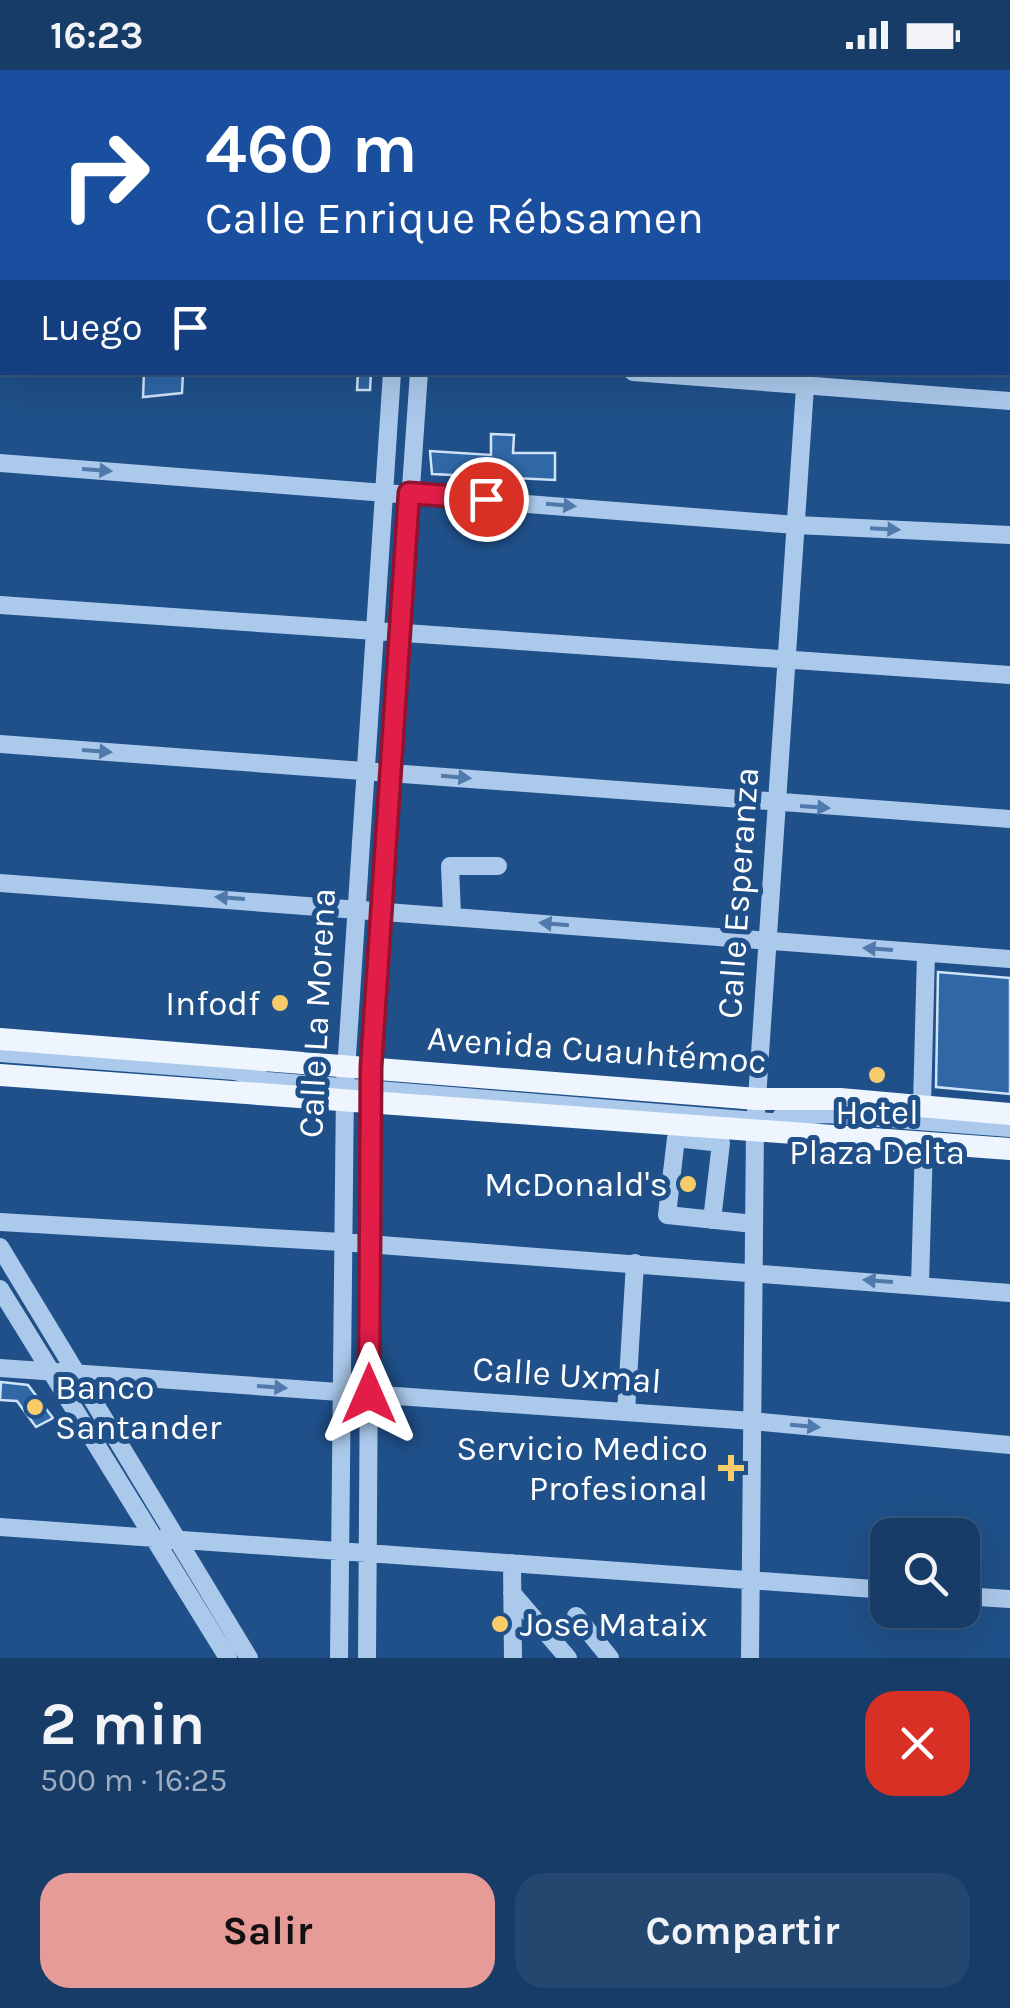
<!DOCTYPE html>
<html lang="es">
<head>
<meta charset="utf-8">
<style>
  :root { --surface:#173c67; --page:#244770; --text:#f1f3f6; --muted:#9eadc0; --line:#36567b; --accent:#e69b98 }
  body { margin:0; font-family:Karla,sans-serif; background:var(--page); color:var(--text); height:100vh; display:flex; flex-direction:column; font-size:38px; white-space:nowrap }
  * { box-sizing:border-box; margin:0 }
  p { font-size:32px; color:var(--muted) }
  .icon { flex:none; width:55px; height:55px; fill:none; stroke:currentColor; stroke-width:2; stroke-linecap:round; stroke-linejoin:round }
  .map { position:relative; height:1588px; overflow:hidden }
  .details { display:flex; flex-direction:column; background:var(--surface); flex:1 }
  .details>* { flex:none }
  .hud { position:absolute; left:0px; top:0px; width:1010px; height:305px; box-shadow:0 10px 40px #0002,0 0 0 2px var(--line); background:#1a4fa0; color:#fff; overflow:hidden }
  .fabs { position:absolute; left:870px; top:1448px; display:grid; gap:20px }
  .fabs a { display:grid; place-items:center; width:110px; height:110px; border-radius:20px; background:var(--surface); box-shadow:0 10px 40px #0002,0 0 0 2px var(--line); font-size:50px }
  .pin { position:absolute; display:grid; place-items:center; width:85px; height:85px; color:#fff; margin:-42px; border:5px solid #fff; border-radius:50%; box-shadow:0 2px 10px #0007 }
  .me { position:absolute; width:110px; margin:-55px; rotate:0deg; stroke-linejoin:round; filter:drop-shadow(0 0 8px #0008) }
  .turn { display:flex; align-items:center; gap:35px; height:210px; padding:0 40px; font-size:45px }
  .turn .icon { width:130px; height:130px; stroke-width:2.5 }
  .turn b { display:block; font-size:70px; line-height:85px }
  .then { display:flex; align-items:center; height:95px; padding:0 40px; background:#0003; gap:20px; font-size:38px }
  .round { display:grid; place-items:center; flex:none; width:105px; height:105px; border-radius:30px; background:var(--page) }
  .overview { display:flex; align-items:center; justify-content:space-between; height:170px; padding:0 40px }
  h1 { font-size:60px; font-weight:700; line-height:75px }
  .action { display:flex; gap:20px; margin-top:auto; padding:20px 40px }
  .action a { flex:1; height:115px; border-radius:30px; background:var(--accent); color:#111; font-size:40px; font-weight:700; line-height:115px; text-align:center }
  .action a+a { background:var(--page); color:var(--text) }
  .status { display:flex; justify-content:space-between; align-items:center; height:70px; padding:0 50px; background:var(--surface); direction:ltr }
  .status svg { height:28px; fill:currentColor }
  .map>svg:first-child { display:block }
</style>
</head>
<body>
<div class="status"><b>16:23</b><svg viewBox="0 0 49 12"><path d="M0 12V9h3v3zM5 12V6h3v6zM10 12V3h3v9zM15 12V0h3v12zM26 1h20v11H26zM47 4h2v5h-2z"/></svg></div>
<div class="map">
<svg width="1010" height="1588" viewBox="0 0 1010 1588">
  <rect width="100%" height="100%" fill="#1f5089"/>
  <!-- building -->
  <path fill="#2f67a7" stroke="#cfe3f8" stroke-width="2.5" d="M 144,302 L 183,302 L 182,323 L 143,327 Z
    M 358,302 L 371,302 L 370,320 L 357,320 Z
    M 491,364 L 514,365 L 513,383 L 555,383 L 555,410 L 432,404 L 430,381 L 491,385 Z
    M 938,902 L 1010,908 L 1010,1024 L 936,1017 Z
    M 1,1312 L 28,1315 L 53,1348 L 36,1357 L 17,1331 L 0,1330 Z"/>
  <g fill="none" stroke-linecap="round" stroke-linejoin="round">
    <!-- minor -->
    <path stroke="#abc9eb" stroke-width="18" d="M 381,0 L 417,2
      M 440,0 L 440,2
      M 0,108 L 2,108
      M 1008,186 L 1010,187
      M 0,255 L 2,255
      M 633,302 L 1010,331
      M 0,393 L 796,455 L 1010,465
      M 0,535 L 1010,605
      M 0,674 L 1010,749
      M 0,813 L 1010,889
      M 452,845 L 450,796 L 498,796
      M 0,983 L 235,1001 L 267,1011 L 795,1054
      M 922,1035 L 926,883
      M 781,1047 L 826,1044 L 1010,1058
      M 712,1150 L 721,1073 L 676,1068 L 667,1145 L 754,1154
      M 0,1152 L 341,1172 L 1010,1223
      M 0,1177 L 249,1588
      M 920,1214 L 924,1073
      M 0,1219 L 228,1588
      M 0,1298 L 752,1351 L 1010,1375
      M 626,1342 L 635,1193
      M 0,1457 L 888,1520
      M 512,1493 L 513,1588
      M 512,1523 L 568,1588
      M 962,1526 L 1010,1529
      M 576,1546 L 610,1588
      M 339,1588 L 345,1016 L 392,302
      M 367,1588 L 371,997 L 419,302
      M 750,1588 L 755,1058 L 806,302"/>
    <!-- major -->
    <path stroke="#eff5fe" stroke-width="22" d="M 1004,0 L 1005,2
      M 1008,25 L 1010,44
      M 0,969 L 757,1029 L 840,1029 L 1010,1044
      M 0,1005 L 1010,1079"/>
  </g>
  <!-- one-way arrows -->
  <defs><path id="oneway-solid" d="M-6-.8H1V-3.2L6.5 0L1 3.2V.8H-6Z" transform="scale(2.5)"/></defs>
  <g fill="#507aab">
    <use href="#oneway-solid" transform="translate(97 400) rotate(4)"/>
    <use href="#oneway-solid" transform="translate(561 435) rotate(5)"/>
    <use href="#oneway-solid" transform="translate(885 459) rotate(3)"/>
    <use href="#oneway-solid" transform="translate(97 681) rotate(4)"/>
    <use href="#oneway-solid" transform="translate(456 707) rotate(5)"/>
    <use href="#oneway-solid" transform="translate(815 737) rotate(4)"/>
    <use href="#oneway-solid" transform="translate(230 828) rotate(-176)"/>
    <use href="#oneway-solid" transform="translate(554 854) rotate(-175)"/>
    <use href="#oneway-solid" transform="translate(878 879) rotate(-176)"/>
    <use href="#oneway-solid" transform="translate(878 1211) rotate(-176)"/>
    <use href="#oneway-solid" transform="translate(272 1317) rotate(4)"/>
    <use href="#oneway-solid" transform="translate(805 1356) rotate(5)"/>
  </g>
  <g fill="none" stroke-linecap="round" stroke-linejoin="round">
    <defs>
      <path id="route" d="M 369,1324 L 371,997 L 409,423 L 486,429"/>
    </defs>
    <!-- route casing -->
    <use href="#route" stroke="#92132f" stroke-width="25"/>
    <!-- route -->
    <use href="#route" stroke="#e11d48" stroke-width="18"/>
  </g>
  <!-- markers -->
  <g fill="#f9cc6b" stroke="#1f5089" stroke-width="4">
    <circle cx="280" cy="933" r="10"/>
    <circle cx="877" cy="1005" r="10"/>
    <circle cx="688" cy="1114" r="10"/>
    <circle cx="35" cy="1337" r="10"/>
    <path d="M726 1383h10v10h10v10h-10v10h-10v-10h-10v-10h10z"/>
    <circle cx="500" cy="1554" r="10"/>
  </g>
  <g text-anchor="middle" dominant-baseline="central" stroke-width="10" stroke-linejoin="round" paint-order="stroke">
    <!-- street labels -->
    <g font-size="35" fill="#fff" stroke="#1f5089">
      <text transform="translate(738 823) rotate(-86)">Calle Esperanza</text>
      <text transform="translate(317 943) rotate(-87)">Calle La Morena</text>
      <text transform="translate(597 980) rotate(4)">Avenida Cuauhtémoc</text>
      <text transform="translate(567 1305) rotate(4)">Calle Uxmal</text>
    </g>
    <!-- poi labels -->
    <g font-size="35" fill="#fff" stroke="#1f5089" text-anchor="end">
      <text x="260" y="933">Infodf</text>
      <text x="877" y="1042" text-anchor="middle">Hotel<tspan x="877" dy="40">Plaza Delta</tspan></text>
      <text x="668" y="1114">McDonald's</text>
      <text x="55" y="1317" text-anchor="start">Banco<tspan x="55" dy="40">Santander</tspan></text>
      <text x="708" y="1378">Servicio Medico<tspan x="708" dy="40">Profesional</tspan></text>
      <text x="520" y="1554" text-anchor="start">Jose Mataix</text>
    </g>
  </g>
</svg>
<div class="fabs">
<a><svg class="icon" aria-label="search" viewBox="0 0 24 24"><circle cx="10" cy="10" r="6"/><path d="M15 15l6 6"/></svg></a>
</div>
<div class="pin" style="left:486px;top:429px;background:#d93025"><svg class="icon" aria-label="arrive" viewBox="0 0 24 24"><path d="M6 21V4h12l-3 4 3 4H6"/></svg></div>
<svg class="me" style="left:369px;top:1324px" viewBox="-20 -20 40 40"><path d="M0-17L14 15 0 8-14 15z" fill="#e11d48" stroke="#fff" stroke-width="4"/></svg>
<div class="hud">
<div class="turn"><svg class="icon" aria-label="right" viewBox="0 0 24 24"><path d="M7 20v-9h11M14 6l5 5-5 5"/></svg><div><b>460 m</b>Calle Enrique Rébsamen</div></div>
<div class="then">Luego<svg class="icon" aria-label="arrive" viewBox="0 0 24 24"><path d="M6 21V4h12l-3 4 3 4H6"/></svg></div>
</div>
</div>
<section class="details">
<div class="overview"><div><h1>2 min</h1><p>500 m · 16:25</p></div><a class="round" style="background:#d93025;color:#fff"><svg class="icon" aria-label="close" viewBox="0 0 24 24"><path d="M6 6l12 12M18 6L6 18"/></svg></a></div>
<div class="action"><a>Salir</a><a>Compartir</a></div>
</section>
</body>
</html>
